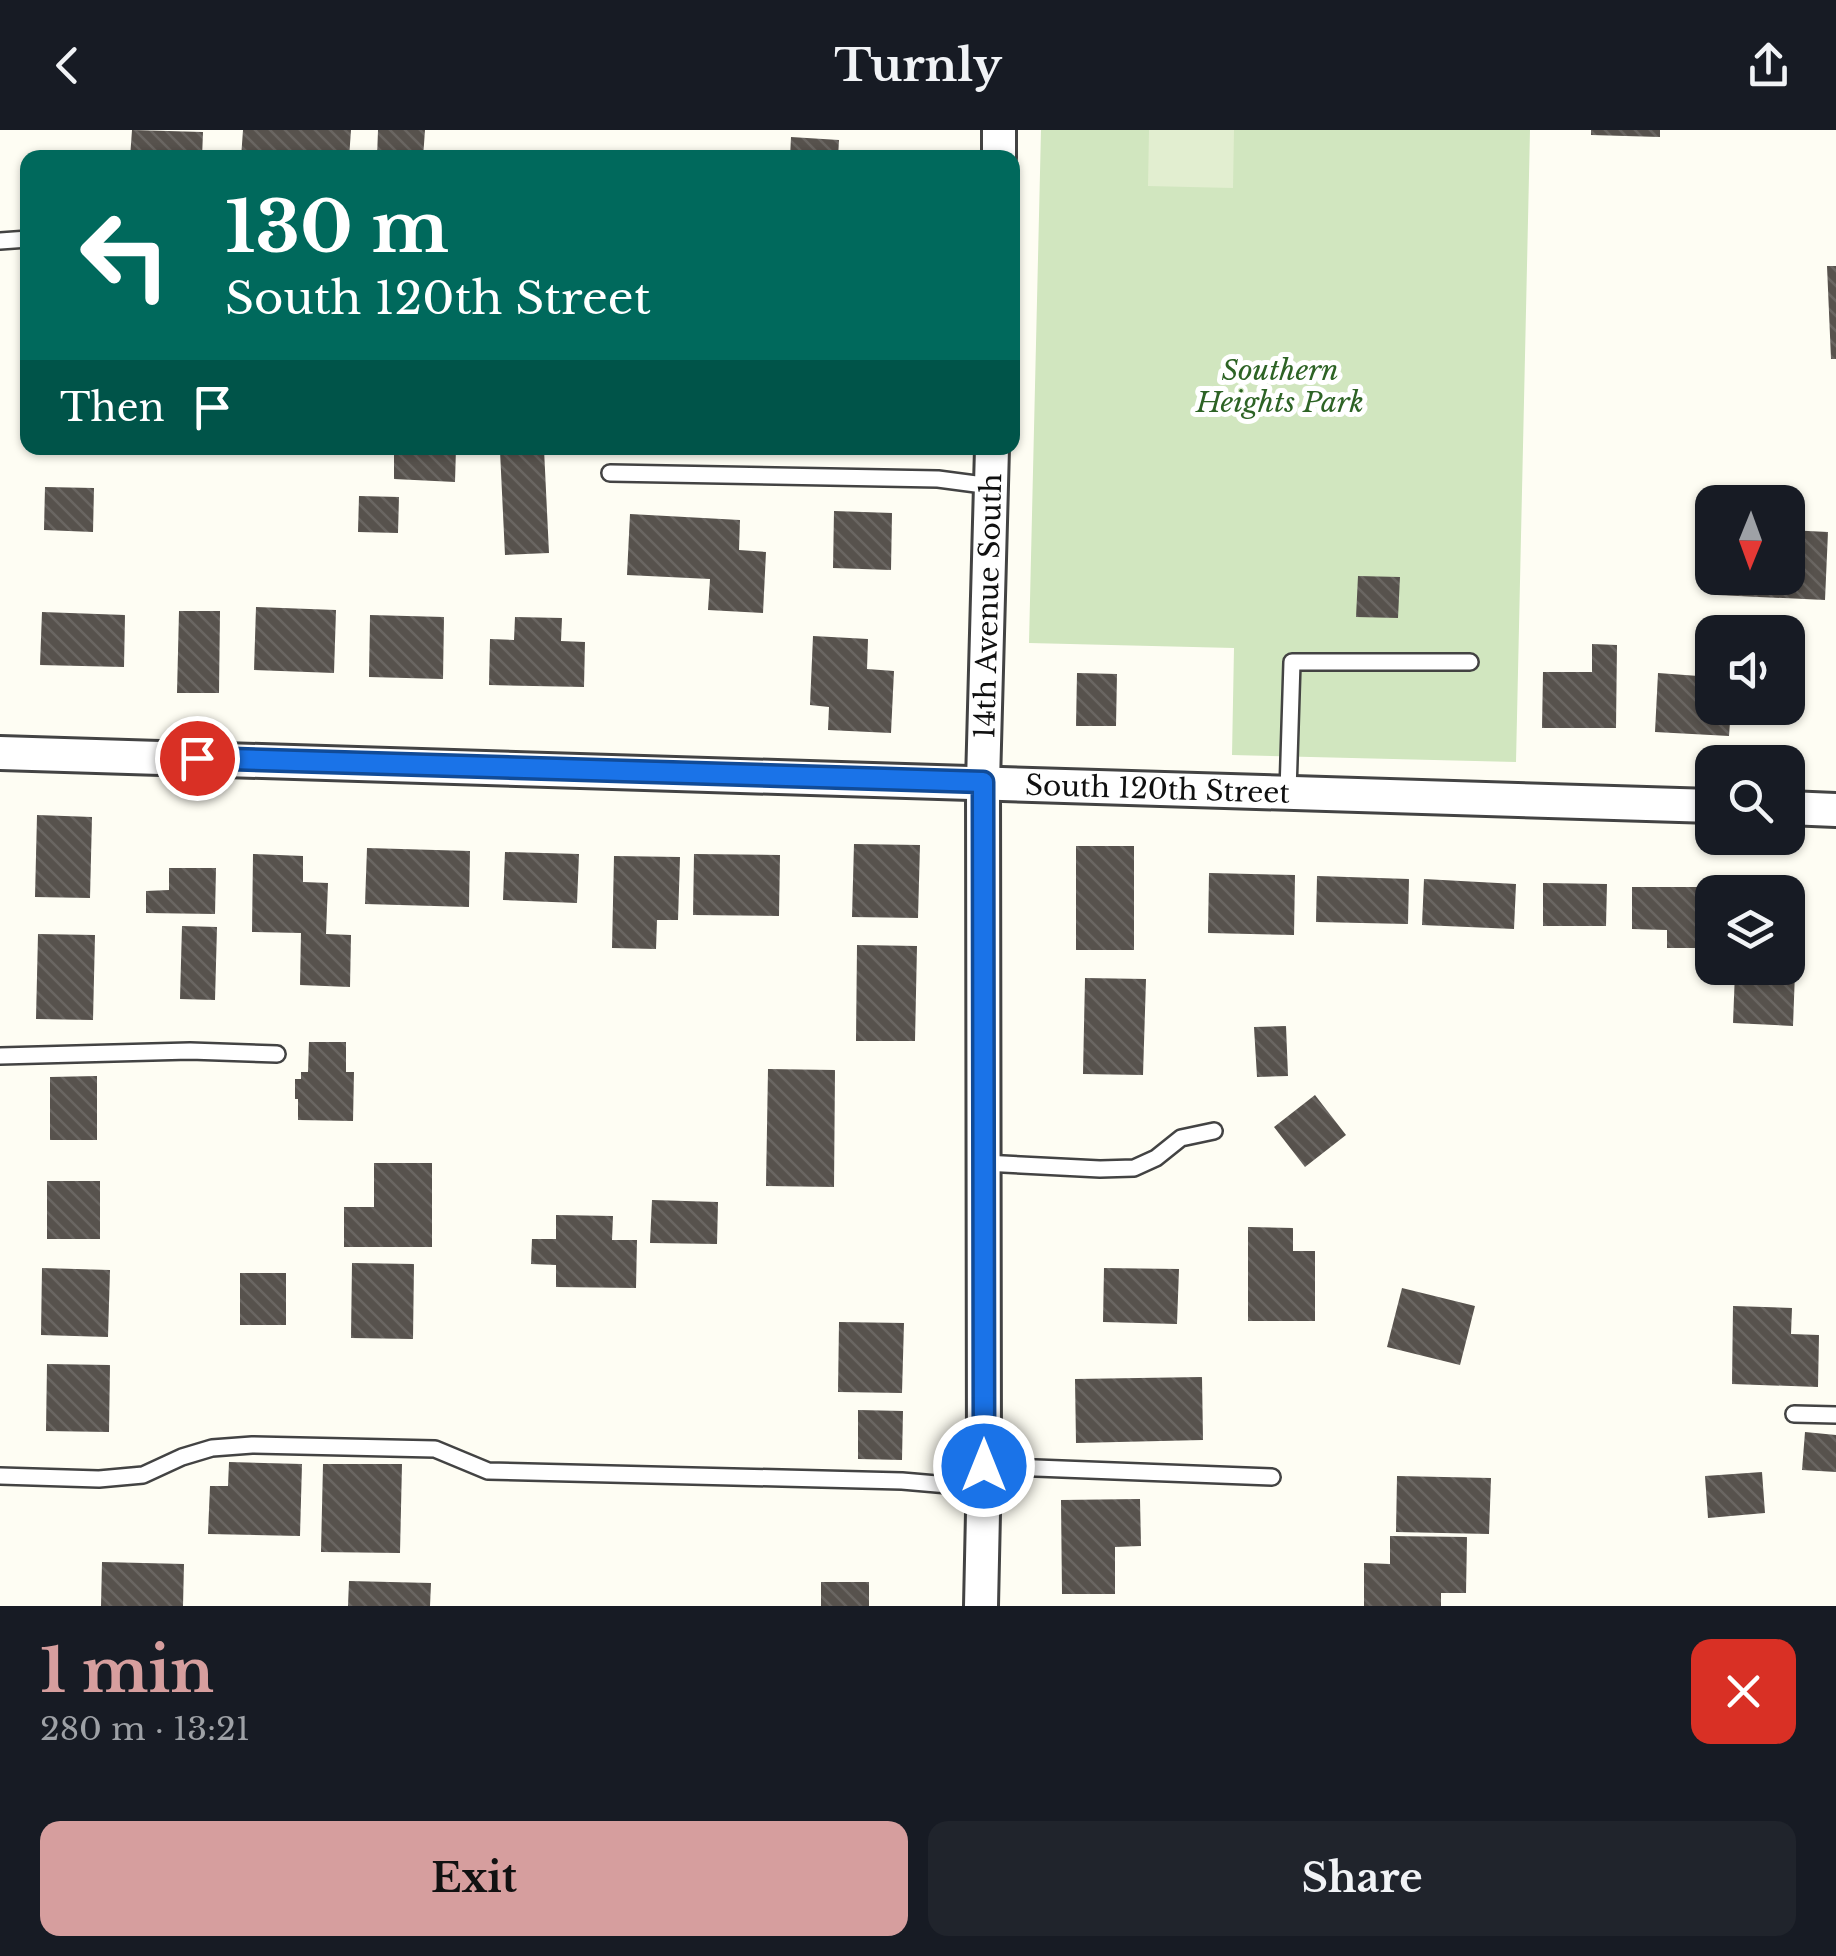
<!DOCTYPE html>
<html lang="en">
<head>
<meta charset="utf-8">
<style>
  :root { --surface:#171b24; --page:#20242c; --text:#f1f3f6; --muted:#9ea1a6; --accent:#d69e9e }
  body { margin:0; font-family:"Libre Baskerville",serif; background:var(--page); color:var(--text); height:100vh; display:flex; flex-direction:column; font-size:38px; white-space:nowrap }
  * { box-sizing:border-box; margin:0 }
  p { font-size:32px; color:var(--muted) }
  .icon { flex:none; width:55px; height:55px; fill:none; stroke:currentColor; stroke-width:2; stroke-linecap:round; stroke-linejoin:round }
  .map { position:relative; height:1476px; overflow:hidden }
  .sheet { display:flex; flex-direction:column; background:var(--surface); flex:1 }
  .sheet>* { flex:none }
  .banner { position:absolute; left:20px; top:20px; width:1000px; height:305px; border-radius:20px; box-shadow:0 2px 8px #0004; background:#00695c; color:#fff; overflow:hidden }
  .needle { width:65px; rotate:181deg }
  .buttons { position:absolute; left:1695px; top:355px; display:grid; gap:20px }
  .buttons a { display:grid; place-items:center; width:110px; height:110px; border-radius:20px; background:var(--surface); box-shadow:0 2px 8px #0004; font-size:50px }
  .pin { position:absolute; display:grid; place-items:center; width:85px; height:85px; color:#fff; margin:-42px; border:5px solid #fff; border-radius:50%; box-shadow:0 2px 10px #0007 }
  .me { position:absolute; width:110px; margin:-55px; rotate:0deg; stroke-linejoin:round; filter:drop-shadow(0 0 8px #0008) }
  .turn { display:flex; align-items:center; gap:35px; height:210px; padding:0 40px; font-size:45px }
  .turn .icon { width:130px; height:130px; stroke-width:2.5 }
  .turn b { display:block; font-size:70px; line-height:85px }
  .then { display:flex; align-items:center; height:95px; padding:0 40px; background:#0003; gap:20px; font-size:38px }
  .round { display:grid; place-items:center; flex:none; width:105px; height:105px; border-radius:20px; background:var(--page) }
  .headline { display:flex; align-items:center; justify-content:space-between; height:170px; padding:0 40px }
  h1 { font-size:60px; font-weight:800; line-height:75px; color:var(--accent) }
  .action { display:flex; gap:20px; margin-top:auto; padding:20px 40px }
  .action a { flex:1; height:115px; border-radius:20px; background:var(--accent); color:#111; font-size:40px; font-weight:800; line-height:115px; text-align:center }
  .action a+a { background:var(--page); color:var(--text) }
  header { display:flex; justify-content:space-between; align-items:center; height:130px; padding:0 40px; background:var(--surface); font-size:45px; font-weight:800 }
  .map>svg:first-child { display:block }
</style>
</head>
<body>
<header><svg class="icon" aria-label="back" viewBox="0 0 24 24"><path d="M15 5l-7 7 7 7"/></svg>Turnly<svg class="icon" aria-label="share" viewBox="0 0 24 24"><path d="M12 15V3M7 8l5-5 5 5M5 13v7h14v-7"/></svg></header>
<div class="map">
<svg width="1836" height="1476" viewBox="0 0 1836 1476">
  <defs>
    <pattern id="building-back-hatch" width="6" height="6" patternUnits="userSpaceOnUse" patternTransform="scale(2.5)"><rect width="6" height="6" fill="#57524d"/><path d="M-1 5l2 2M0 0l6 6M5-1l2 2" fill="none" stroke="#6a6662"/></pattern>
  </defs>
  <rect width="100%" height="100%" fill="#fefdf3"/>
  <!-- park -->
  <path fill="#d1e6bf" d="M 1041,0 L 1530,0 L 1516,632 L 1232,625 L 1234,518 L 1029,513 Z"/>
  <!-- pitch -->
  <path fill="#e2eed0" d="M 1149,0 L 1234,0 L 1233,58 L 1148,56 Z"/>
  <!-- building -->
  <path fill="url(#building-back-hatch)" d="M 132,0 L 203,2 L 202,28 L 130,28 Z
    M 243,0 L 351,0 L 349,28 L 241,28 Z
    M 378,0 L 425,0 L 423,28 L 377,28 Z
    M 1591,0 L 1660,0 L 1660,7 L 1591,5 Z
    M 791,7 L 839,10 L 838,28 L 790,28 Z
    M 1827,136 L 1836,136 L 1836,229 L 1831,229 Z
    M 394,318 L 456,318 L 455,352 L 394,349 Z
    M 544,319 L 549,423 L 505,425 L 500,321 Z
    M 45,357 L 94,358 L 93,402 L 44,400 Z
    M 359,366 L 399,367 L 398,403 L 358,402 Z
    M 834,381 L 892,383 L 891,440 L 833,438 Z
    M 630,384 L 740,390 L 739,420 L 766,422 L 763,483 L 708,480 L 710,449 L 627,445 Z
    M 1788,400 L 1828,402 L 1825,470 L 1717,465 L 1718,448 L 1788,448 Z
    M 1358,446 L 1400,447 L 1398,488 L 1356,487 Z
    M 256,477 L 336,480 L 334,543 L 254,540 Z
    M 179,481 L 220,481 L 219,563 L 177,563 Z
    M 42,482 L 125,485 L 124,537 L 40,535 Z
    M 370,485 L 444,487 L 443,549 L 369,547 Z
    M 515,487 L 562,488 L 561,511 L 585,512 L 584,557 L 489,555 L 490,509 L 514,510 Z
    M 813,506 L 868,509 L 867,539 L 894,541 L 891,603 L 828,600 L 829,577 L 810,575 Z
    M 1592,514 L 1617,515 L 1616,598 L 1542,598 L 1543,542 L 1592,542 Z
    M 1077,543 L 1117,544 L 1116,596 L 1076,596 Z
    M 1658,543 L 1712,547 L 1712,578 L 1731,578 L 1729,606 L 1655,602 Z
    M 37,685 L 92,687 L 90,768 L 35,767 Z
    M 854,714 L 920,715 L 918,788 L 852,787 Z
    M 1076,716 L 1134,716 L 1134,820 L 1076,820 Z
    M 367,718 L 470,721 L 469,777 L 365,774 Z
    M 505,722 L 579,724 L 577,773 L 503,770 Z
    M 253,724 L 303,726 L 303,752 L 328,753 L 326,804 L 351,805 L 350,857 L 300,855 L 301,803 L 252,802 Z
    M 694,724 L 780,725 L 779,786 L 693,785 Z
    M 614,726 L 680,727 L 678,790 L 657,790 L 656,819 L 612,818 Z
    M 169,738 L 216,738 L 215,784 L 146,783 L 146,761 L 169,760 Z
    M 1209,743 L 1295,745 L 1294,805 L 1208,803 Z
    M 1317,746 L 1409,749 L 1408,794 L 1316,792 Z
    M 1424,749 L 1516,754 L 1514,799 L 1422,795 Z
    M 1543,753 L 1607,754 L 1606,796 L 1543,796 Z
    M 1632,757 L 1697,757 L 1696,818 L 1667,818 L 1667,800 L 1632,799 Z
    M 1788,762 L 1798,762 L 1793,896 L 1733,893 L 1735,842 L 1726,842 L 1726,838 L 1788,838 Z
    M 182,796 L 217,797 L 215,870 L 180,869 Z
    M 38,804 L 95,805 L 93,890 L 36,889 Z
    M 857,815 L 917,816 L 915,911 L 856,911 Z
    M 1085,848 L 1146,849 L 1143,945 L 1083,944 Z
    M 1286,896 L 1288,946 L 1257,947 L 1254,897 Z
    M 309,912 L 346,912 L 346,942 L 354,942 L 353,991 L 298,990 L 298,969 L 295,969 L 295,949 L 301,949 L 301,942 L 308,942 Z
    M 768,939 L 835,940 L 834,1057 L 766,1056 Z
    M 97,946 L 97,1010 L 50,1010 L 50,947 Z
    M 1315,965 L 1346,1005 L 1305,1037 L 1274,997 Z
    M 374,1033 L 432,1033 L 432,1117 L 344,1117 L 344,1077 L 374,1077 Z
    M 47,1051 L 100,1051 L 100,1109 L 47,1109 Z
    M 652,1070 L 718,1072 L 717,1114 L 650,1113 Z
    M 556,1085 L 613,1086 L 612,1110 L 637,1110 L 636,1158 L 556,1157 L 556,1135 L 531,1134 L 532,1109 L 556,1109 Z
    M 1248,1097 L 1293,1098 L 1293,1121 L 1315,1121 L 1315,1191 L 1248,1191 Z
    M 352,1133 L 414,1134 L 413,1209 L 351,1208 Z
    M 42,1138 L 110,1140 L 108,1207 L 41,1205 Z
    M 1104,1138 L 1179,1139 L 1177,1194 L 1103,1192 Z
    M 240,1143 L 286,1143 L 286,1195 L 240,1195 Z
    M 1402,1158 L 1475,1176 L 1460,1235 L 1387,1217 Z
    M 1733,1176 L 1792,1178 L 1791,1204 L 1819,1205 L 1818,1257 L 1732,1254 Z
    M 839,1192 L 904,1193 L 902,1263 L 838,1262 Z
    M 47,1234 L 110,1235 L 109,1302 L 46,1301 Z
    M 1202,1247 L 1203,1310 L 1076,1313 L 1075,1249 Z
    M 858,1280 L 903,1281 L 902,1330 L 858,1329 Z
    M 1805,1302 L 1836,1305 L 1836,1342 L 1802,1340 Z
    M 229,1332 L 302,1334 L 300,1406 L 208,1404 L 210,1356 L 228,1356 Z
    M 323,1334 L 402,1334 L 400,1423 L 321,1422 Z
    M 1762,1342 L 1765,1383 L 1708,1388 L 1705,1346 Z
    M 1397,1346 L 1491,1348 L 1489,1404 L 1396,1402 Z
    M 1140,1369 L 1141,1416 L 1115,1417 L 1115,1464 L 1062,1464 L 1061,1370 Z
    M 1390,1406 L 1467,1407 L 1466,1463 L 1441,1463 L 1441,1476 L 1364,1476 L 1364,1433 L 1390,1434 Z
    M 102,1432 L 184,1434 L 183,1476 L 101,1476 Z
    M 349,1451 L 431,1453 L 430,1476 L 348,1476 Z
    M 821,1452 L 869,1452 L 869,1476 L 821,1476 Z"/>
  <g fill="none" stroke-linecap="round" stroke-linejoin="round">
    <defs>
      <path id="service" d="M 0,111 L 28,109
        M 610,343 L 938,349 L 991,356
        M 1288,662 L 1292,532 L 1470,532
        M 0,926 L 190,921 L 277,924
        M 984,1033 L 1100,1039 L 1134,1038 L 1156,1028 L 1181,1008 L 1214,1001
        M 1794,1284 L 1836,1285
        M 984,1336 L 1272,1347
        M 0,1346 L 99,1349 L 143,1345 L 182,1327 L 212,1318 L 252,1315 L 435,1319 L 488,1341 L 902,1351 L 983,1358"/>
      <g id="minor">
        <path d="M 999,28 L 999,0"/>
        <path id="s1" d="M 0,623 L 1712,676"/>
        <path d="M 1788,678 L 1836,680"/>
        <path id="s2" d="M 981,1476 L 984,1336 L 983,652 L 992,318"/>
      </g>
    </defs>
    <!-- service casing -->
    <use href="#service" stroke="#434343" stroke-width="20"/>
    <!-- minor casing -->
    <use href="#minor" stroke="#434343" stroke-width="38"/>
    <!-- service -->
    <use href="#service" stroke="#fff" stroke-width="15"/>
    <!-- minor -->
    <use href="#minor" stroke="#fff" stroke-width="32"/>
  </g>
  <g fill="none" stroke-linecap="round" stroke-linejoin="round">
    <defs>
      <path id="route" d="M 197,628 L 983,652 L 984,1336"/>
    </defs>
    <!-- route casing -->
    <use href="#route" stroke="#114b97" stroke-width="25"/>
    <!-- route -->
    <use href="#route" stroke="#1a73e8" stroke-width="18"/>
  </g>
  <g text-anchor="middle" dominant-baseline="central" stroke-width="10" stroke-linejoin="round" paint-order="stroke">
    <!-- park labels -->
    <g font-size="28" font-style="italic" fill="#2d6325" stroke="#fff">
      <text x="1280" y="240">Southern<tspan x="1280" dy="32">Heights Park</tspan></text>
    </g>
    <!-- street labels -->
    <g font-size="28" fill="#101010" stroke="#fff">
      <text stroke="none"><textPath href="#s2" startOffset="1000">14th Avenue South</textPath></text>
      <text stroke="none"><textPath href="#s1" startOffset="1158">South 120th Street</textPath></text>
    </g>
  </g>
</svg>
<div class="buttons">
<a><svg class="needle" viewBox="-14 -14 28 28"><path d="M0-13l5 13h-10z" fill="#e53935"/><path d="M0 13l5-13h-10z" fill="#9ea1a6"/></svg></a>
<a><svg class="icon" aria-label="sound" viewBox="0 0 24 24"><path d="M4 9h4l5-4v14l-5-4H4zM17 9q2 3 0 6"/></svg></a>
<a><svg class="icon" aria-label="search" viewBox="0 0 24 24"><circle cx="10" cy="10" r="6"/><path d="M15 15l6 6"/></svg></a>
<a><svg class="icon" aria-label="layers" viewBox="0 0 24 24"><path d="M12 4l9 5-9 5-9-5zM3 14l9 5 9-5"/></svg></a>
</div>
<div class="pin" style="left:197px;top:628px;background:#d93025"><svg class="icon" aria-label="arrive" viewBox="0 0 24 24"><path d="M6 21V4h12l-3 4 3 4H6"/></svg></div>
<svg class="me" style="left:984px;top:1336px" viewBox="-20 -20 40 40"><circle r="17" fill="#1a73e8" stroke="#fff" stroke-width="3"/><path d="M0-11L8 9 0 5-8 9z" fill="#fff"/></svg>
<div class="banner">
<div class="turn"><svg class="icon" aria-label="left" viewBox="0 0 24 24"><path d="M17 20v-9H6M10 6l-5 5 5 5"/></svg><div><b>130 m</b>South 120th Street</div></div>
<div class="then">Then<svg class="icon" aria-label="arrive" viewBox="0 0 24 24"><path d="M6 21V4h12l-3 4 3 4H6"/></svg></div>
</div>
</div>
<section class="sheet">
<div class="headline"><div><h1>1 min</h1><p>280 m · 13:21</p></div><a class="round" style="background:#d93025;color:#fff"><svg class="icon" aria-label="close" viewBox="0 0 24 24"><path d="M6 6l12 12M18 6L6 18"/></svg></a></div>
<div class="action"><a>Exit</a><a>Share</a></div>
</section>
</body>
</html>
